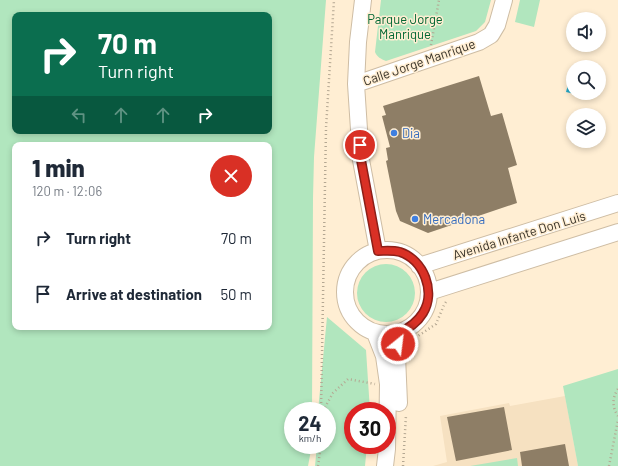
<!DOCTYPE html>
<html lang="en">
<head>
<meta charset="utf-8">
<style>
  :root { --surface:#fff; --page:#f6f6f7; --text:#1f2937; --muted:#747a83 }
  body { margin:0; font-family:Barlow,sans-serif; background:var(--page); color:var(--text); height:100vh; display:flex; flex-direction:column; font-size:15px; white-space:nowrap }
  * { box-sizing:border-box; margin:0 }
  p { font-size:13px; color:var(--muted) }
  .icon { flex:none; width:22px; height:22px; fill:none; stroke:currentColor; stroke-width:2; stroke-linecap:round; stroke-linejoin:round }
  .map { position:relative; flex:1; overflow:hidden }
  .panel { position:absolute; left:12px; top:142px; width:260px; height:188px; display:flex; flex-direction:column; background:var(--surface); border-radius:8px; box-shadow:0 2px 6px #0003 }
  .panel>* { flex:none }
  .top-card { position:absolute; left:12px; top:12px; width:260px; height:122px; border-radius:8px; box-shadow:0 2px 6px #0003; background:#0b6e4f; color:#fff; overflow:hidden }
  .controls { position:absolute; left:566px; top:12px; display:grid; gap:8px }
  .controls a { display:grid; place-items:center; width:40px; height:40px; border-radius:50%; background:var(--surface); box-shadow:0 2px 6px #0003; font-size:20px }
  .speed { position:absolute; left:284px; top:402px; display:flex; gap:8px; font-size:20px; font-weight:700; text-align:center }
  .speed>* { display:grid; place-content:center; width:52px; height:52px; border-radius:50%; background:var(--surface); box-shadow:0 2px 6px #0003; line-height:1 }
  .speed small { font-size:10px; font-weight:400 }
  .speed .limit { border:6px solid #d22; background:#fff; color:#111 }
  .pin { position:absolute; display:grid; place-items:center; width:34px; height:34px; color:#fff; margin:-17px; border:2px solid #fff; border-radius:50%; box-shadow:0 1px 4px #0007 }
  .me { position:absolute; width:44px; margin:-22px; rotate:29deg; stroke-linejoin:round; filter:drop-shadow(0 0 3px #0008) }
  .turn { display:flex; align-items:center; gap:14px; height:84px; padding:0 20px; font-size:18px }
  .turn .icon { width:52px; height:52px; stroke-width:2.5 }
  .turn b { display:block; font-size:28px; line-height:34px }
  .lanes { display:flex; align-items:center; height:38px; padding:0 20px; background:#0003; justify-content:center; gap:20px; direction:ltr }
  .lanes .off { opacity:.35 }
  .round { display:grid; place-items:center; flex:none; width:42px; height:42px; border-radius:21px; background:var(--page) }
  .overview { display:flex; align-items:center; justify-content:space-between; height:68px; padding:0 20px }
  h1 { font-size:24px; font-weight:800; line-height:30px }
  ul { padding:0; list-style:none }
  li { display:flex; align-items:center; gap:12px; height:56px; padding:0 20px }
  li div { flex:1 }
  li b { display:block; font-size:15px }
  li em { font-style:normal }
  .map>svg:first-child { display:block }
</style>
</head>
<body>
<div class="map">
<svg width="618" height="466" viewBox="0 0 618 466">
  <rect width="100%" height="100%" fill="#ffeed3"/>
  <!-- built -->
  <path fill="#f6e1c1" d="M 565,396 L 578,466 L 433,466 L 447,462 L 440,416 L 509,403 L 510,406 Z"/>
  <!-- green -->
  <path fill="#b1e6be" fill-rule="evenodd" d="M 0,0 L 326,0 L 314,157 L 313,198 L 312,411 L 293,411 L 293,445 L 312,445 L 308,466 L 0,466 ZM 15,15 L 269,15 L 269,131 L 15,131 ZM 15,145 L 269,145 L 269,327 L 15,327 Z
    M 381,0 L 491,0 L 485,22 L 476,31 L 386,61 C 381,59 377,57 375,52 Z
    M 520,0 L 540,0 L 534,27 L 515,22 Z
    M357 293a29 29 0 1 1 58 0a29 29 0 1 1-58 0Z
    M 327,317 L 366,350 L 370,411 L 353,411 L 353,445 L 367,445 L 365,466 L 315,466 L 317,445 L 327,445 L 327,411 L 318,411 Z
    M 618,369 L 618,466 L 578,466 L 563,386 Z
    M 517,458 L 518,466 L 470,466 Z"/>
  <!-- water -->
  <path fill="#24aaca" d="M 572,69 L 573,69 L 573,93 L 580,93 L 579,95 L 566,92 Z"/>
  <!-- building -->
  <path fill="#8e7e66" d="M 479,76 L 491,116 L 502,113 L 517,165 L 508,168 L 517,203 L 428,233 L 400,221 L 396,211 L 386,161 L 388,160 L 386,148 L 390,147 L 382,116 L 386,115 L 383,106 Z
    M 504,407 L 512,450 L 456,461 L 447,417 Z
    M 565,444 L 569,466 L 522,466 L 520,452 Z"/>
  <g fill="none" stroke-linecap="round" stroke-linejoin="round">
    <defs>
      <path id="minor" d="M 363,0 L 358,42 L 356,84 L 361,160 L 378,251
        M 356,84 L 479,42 L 491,35 L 497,25 L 504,0
        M345 292a42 42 0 1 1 84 0a42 42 0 1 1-84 0Z
        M 419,266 L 618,203
        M 429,292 L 618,232
        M 375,333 L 384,356 L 388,384 L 387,449 L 385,466
        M 399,403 L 397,356 L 399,333"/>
    </defs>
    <!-- minor casing -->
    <use href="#minor" stroke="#cebda4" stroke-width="18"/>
    <!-- path -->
    <path stroke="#b4a792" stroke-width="2.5" stroke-dasharray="1 3" stroke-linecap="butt" d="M 431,45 L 439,0
      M 412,340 L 436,324 L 444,305 L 446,302
      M 618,389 C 612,398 612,407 618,416
      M 321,411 L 326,128 L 334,0
      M 323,411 L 333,393 L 348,379 L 375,384
      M 318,466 L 321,445
      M 403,466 L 406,415
      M 609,466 L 618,420"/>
    <!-- minor -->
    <use href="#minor" stroke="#fff" stroke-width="16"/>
  </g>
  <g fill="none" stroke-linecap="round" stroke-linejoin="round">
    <defs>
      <path id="route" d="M 360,145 L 361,160 L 378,251 C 385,251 392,250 400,252 C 424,260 436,292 423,313 C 417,323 409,328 399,333 L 398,344"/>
    </defs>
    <!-- route casing -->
    <use href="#route" stroke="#8d1f18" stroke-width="10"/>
    <!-- route -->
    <use href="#route" stroke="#d93025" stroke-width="7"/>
  </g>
  <!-- markers -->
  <g fill="#3f7fe0" stroke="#ffeed3" stroke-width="1.5">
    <circle cx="394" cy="133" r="4"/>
    <circle cx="415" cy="219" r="4"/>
  </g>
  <g text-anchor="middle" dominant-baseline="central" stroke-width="3" stroke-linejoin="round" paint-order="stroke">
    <!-- park labels -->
    <g font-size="13" fill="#006632" stroke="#ffeed3">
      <text x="405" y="19">Parque Jorge<tspan x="405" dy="15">Manrique</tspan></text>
    </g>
    <!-- street labels -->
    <g font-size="13" fill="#383228" stroke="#ffeed3">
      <text transform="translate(419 62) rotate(-19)">Calle Jorge Manrique</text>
      <text transform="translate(519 235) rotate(-17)">Avenida Infante Don Luis</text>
    </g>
    <!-- shop labels -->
    <g font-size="13" fill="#366cbe" stroke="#ffeed3" text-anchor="start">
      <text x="402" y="133">Dia</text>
      <text x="423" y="219">Mercadona</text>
    </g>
  </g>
</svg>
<div class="controls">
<a><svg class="icon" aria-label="sound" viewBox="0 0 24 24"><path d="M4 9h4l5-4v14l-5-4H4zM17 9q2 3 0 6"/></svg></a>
<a><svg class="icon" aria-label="search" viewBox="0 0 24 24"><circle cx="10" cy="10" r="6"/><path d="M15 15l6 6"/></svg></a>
<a><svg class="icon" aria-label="layers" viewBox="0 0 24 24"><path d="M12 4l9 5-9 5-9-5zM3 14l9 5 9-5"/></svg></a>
</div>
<div class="speed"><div>24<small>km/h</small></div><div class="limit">30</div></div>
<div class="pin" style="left:360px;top:145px;background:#d93025"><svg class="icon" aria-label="arrive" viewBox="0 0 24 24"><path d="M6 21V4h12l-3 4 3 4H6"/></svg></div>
<svg class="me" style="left:398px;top:344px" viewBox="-20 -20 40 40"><circle r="17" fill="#d93025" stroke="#fff" stroke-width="3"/><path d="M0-11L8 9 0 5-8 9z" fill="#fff"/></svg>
<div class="top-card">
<div class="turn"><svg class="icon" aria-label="right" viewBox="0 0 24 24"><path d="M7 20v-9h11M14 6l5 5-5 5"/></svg><div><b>70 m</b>Turn right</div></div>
<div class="lanes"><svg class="icon off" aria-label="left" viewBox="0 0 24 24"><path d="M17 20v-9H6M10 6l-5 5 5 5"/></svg><svg class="icon off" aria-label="ahead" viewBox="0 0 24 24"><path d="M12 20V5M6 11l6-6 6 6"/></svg><svg class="icon off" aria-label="ahead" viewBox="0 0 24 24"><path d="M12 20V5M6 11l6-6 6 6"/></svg><svg class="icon" aria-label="right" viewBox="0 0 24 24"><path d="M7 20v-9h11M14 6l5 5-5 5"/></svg></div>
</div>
<section class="panel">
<div class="overview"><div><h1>1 min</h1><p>120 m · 12:06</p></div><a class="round" style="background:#d93025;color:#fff"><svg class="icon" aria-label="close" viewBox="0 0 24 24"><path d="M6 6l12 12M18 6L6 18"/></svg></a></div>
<ul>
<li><svg class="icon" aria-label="right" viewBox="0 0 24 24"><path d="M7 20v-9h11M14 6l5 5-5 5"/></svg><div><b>Turn right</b></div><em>70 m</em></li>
<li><svg class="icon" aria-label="arrive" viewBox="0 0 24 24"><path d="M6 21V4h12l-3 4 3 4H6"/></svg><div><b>Arrive at destination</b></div><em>50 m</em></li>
</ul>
</section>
</div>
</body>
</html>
